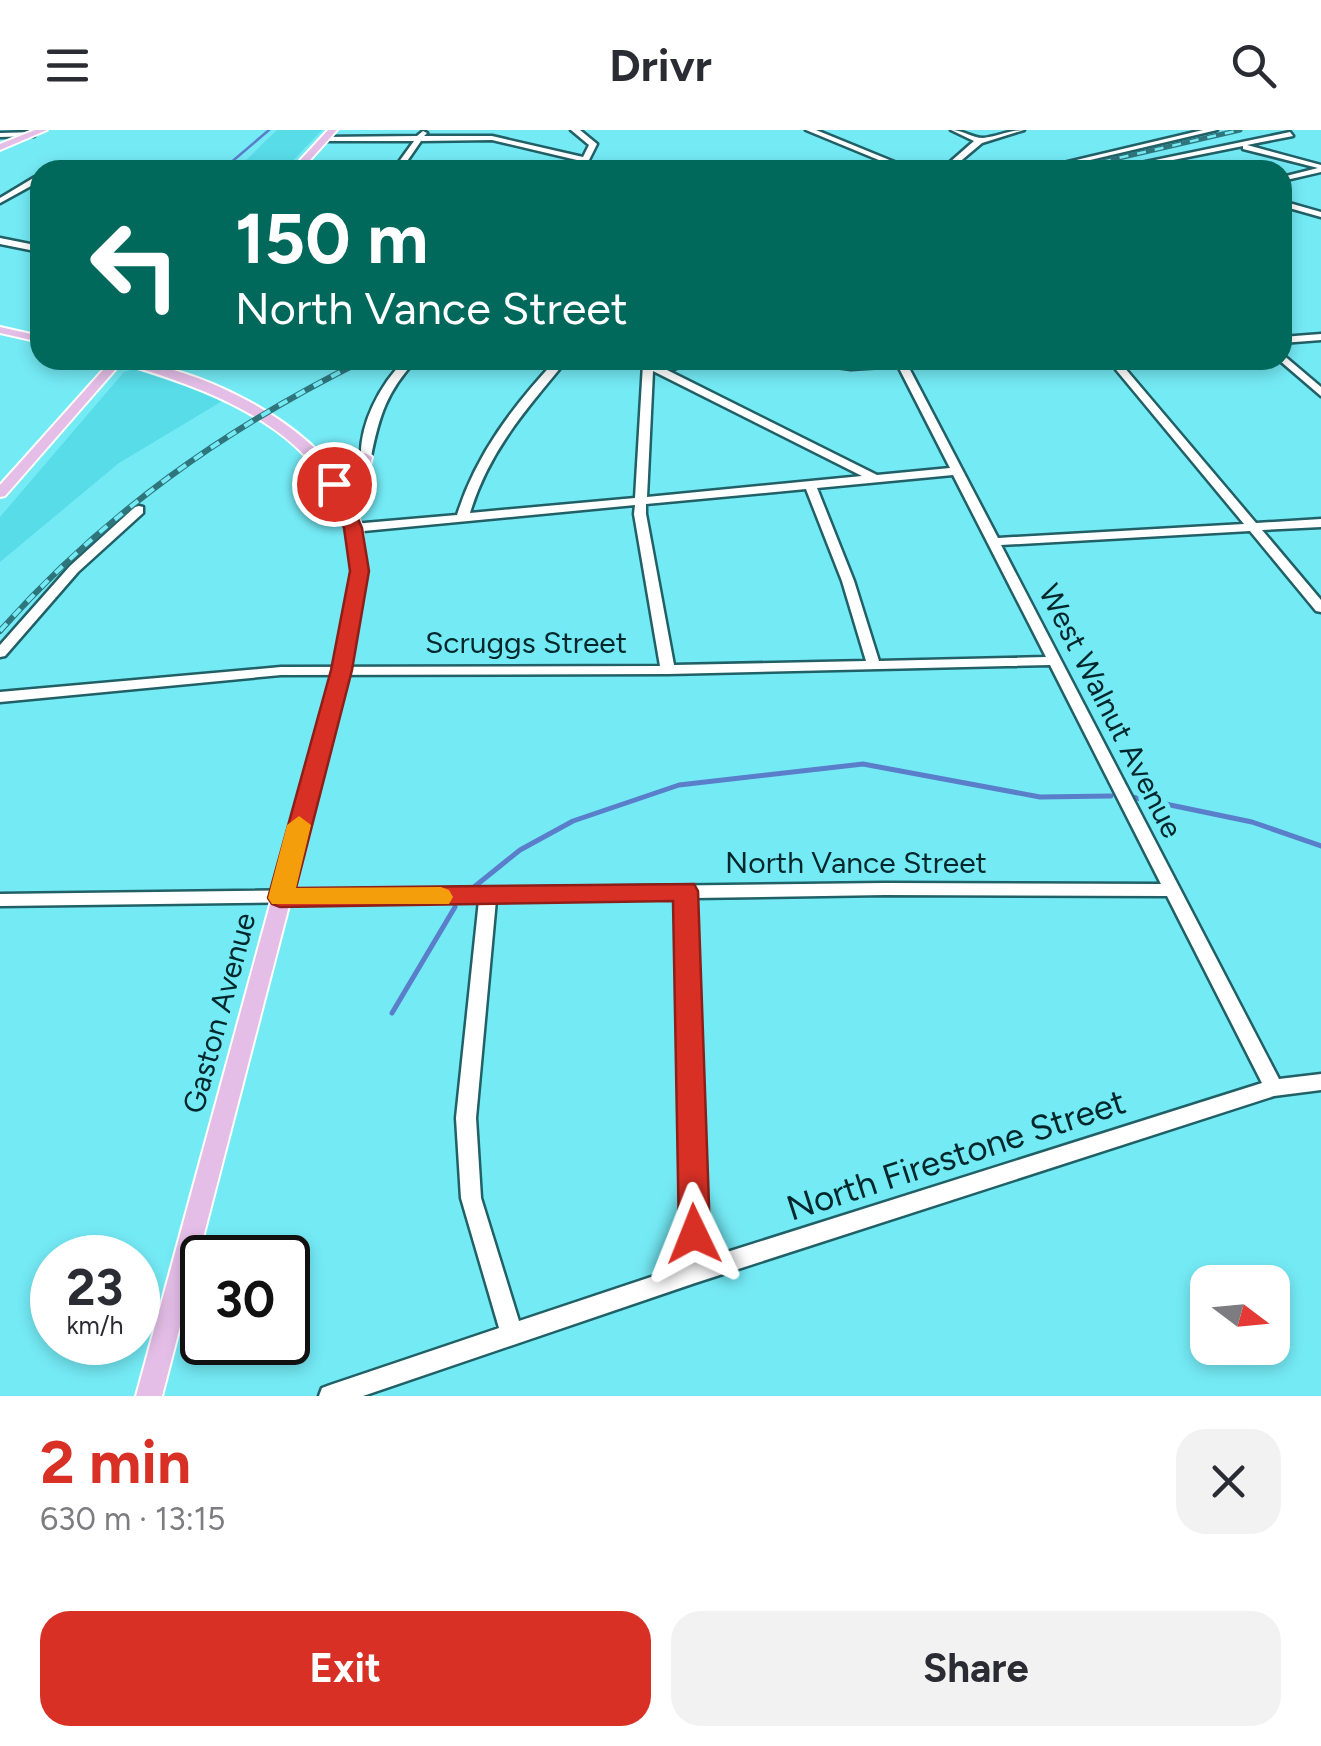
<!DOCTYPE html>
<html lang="en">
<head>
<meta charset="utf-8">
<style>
  :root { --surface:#fff; --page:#f2f2f3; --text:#2b2b33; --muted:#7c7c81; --accent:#d93025 }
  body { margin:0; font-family:Figtree,sans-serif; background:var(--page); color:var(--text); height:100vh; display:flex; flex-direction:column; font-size:38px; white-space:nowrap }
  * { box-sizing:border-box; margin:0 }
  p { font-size:32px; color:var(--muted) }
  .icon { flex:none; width:55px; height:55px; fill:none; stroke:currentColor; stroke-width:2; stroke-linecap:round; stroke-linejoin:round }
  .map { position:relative; height:1266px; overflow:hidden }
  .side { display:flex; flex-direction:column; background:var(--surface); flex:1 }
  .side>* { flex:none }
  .top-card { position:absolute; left:30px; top:30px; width:1262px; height:210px; border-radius:30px; box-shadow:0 5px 15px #0003; background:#00695c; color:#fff; overflow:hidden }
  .needle { width:65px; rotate:106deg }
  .buttons { position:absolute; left:1190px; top:1135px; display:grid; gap:20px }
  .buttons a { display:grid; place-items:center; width:100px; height:100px; border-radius:20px; background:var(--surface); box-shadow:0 5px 15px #0003; font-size:50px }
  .speed { position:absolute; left:30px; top:1105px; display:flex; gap:20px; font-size:50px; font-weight:700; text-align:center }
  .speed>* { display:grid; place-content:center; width:130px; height:130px; border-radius:50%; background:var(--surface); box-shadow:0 5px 15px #0003; line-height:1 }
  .speed small { font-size:25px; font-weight:400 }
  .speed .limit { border:5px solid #111; border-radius:15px; background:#fff; color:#111 }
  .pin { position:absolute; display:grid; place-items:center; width:85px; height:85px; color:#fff; margin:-42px; border:5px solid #fff; border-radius:50%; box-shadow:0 2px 10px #0007 }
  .me { position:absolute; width:110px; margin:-55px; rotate:358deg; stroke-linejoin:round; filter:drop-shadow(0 0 8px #0008) }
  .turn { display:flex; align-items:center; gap:35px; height:210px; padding:0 40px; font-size:45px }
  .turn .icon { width:130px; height:130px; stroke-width:2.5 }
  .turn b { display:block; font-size:70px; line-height:85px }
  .round { display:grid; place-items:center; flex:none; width:105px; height:105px; border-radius:30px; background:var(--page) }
  .headline { display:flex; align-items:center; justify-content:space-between; height:170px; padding:0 40px }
  h1 { font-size:60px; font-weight:700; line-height:75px; color:var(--accent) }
  .primary-button { display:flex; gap:20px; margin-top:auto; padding:20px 40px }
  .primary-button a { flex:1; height:115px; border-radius:30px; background:var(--accent); color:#fff; font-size:40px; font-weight:700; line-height:115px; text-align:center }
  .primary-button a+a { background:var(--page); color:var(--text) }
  header { display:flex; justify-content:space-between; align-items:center; height:130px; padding:0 40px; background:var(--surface); font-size:45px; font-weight:700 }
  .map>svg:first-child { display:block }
</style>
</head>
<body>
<header><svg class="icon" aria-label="menu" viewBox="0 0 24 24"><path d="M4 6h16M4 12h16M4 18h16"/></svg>Drivr<svg class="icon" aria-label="search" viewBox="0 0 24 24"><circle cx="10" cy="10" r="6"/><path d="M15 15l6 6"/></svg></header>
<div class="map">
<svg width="1321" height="1266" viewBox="0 0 1321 1266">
  <rect width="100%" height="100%" fill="#74eaf5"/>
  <!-- built -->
  <path fill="#58dce8" d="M 277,0 L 322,0 L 288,36 L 242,34 Z
    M 135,239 L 224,270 L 119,333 L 0,432 L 0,387 L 124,242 Z"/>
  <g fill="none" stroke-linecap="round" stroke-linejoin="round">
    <!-- stream-far1 -->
    <path stroke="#5a7ec9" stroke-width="2.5" d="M 222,40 L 269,0"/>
    <!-- stream -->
    <path stroke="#5a7ec9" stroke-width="5" d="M 1127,666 L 1252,692 L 1321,716
      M 474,757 L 520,720 L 573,691 L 679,655 L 863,634 L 1040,667 L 1111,666
      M 392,883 L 455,777"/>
    <defs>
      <path id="minor" d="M 571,0 L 580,0 L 597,14 L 584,40 L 576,40 L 581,31 L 492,10 L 421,11 L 401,40 L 393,40 L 414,11 L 325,11 L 321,9 L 325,7 L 417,6 L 423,1 L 427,3 L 424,6 L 492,6 L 583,27 L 589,15 Z
        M 806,0 L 816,0 L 914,40 L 903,40 Z
        M 951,0 C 963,0 972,8 983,8 C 997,7 1009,0 1024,0 L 982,13 L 950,40 L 941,40 L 974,11 Z
        M 1203,0 L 1217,0 L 1048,40 L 1034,40 Z
        M 37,2 L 34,6 L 0,7 L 0,3 Z
        M 1290,2 L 1293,6 L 1247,15 L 1321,35 L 1321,42 L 1282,51 L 1282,47 L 1318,38 L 1243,19 L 1243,16 L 1123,40 L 1107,40 Z
        M 35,47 L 40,47 L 40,51 L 0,73 L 0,68 Z
        M 1282,71 L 1321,82 L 1321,87 L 1282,76 Z
        M 0,108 L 40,116 L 40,122 L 0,114 Z
        M 1321,204 L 1321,210 L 1282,213 L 1282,207 Z
        M 1282,224 L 1321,257 L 1321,266 L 1279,230 L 1282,230 Z
        M 405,230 L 416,230 C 387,261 379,286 371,327 L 369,329 L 361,329 C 359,295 380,254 405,230 Z
        M 556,230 L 567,230 C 527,278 488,322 470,383 L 635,368 L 643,234 C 652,231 657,233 667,234 C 678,234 689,230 700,230 L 674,239 L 665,239 L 877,345 L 950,338 L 898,236 L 851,239 L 805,233 L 800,230 L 851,233 L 962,230 L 957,233 L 908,236 L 998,408 L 1244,394 L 1108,230 L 1118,230 L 1256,393 L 1321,389 L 1321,397 L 1262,400 L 1321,470 L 1321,482 L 1316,481 L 1250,401 L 1001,415 L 1279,949 L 1321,944 L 1321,960 L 1274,966 L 695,1153 L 363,1266 L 319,1266 L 322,1258 L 330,1255 L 499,1198 L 461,1068 L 456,988 L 479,770 L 0,776 L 0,764 L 885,753 L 1161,754 L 1050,535 L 668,544 L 281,545 L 0,572 L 0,562 L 281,537 L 660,536 L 634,384 L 635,375 L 353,402 L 347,398 L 353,394 L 457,385 C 476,324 514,275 556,230 ZM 653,241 L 862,346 L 647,367 ZM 953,345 L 1046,527 L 879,531 L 854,451 L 817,358 ZM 806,359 L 842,451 L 866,531 L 674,535 L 646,384 L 646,374 ZM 885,765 L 1167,766 L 1262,953 L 705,1129 L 693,768 ZM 677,768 L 684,1136 L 519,1191 L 481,1068 L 476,988 L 496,770 Z
        M 139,376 L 143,377 L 143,383 L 78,442 L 5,526 L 0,527 L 0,515 L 70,436 L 135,377 Z"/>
      <path id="major" d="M 35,0 L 47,0 L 0,20 L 0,14 Z
        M 328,0 L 337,0 L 301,40 L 291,40 Z
        M 0,197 L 40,206 L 40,212 L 0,203 Z
        M 112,230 C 187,230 319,293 349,365 L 358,327 L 365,323 L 372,327 L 358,387 L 362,397 L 366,442 L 350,540 L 162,1266 L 136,1266 L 334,540 C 341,508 352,474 352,442 C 351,313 228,264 121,233 L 5,366 L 0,367 L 0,355 Z"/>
    </defs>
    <!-- minor casing -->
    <use href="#minor" stroke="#206066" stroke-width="5"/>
    <!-- major casing -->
    <use href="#major" stroke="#fff" stroke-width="4"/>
    <!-- minor -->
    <use href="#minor" fill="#fff" fill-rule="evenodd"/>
    <!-- major -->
    <use href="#major" fill="#e4bee7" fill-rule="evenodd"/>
    <defs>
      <path id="rail-far1" d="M 1067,40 L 1240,0"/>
      <path id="rail" d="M 0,501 C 104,384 224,299 364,230"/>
    </defs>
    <!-- rail-far1 casing -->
    <use href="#rail-far1" stroke="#2e757c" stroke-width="5"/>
    <!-- rail casing -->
    <use href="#rail" stroke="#2e757c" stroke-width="6"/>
    <!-- rail-far1 -->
    <use href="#rail-far1" stroke="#74eaf5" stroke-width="2.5" stroke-dasharray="9" stroke-linecap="butt"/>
    <!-- rail -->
    <use href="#rail" stroke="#74eaf5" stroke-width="4" stroke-dasharray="10" stroke-linecap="butt"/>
  </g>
  <!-- route -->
  <path fill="#d93025" stroke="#8d1f18" stroke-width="2.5" d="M 334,349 L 343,354 L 362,398 L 369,441 L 352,540 L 296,758 L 694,754 L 698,761 L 710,1104 L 706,1115 L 694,1120 L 683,1115 L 679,1104 L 673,771 L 280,777 L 272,774 L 268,768 L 331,540 L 350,441 L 344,398 L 325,354 Z"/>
  <!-- slow -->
  <path fill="#f59e0b" d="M 299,686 L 311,695 L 296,758 L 441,757 L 449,760 L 453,767 L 449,774 L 272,774 L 268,768 L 287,695 Z"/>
  <g text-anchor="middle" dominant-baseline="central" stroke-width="10" stroke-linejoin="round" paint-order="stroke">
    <!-- street labels -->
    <g font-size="30" fill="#00282c" stroke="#74eaf5">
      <text x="526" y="512">Scruggs Street</text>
      <text transform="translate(1111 581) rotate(63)">West Walnut Avenue</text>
      <text x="856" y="732">North Vance Street</text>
      <text transform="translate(219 883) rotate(-75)">Gaston Avenue</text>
    </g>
    <!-- near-street labels -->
    <g font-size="35" fill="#00282c" stroke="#74eaf5">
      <text transform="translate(956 1025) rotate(-18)">North Firestone Street</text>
    </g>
  </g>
</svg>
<div class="buttons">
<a><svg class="needle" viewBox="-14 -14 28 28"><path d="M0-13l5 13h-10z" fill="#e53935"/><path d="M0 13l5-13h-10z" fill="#7c7c81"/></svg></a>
</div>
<div class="speed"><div>23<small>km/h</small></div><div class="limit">30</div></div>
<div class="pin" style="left:334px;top:354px;background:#d93025"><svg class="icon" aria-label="arrive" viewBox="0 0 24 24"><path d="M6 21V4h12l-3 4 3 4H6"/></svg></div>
<svg class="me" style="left:694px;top:1104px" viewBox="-20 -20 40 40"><path d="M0-17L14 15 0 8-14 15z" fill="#d93025" stroke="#fff" stroke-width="4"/></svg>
<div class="top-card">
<div class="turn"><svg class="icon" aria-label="left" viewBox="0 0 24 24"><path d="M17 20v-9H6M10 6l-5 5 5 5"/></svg><div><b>150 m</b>North Vance Street</div></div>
</div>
</div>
<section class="side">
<div class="headline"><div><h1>2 min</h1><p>630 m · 13:15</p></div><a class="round"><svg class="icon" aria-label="close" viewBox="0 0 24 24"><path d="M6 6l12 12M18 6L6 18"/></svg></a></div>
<div class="primary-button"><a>Exit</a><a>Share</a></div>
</section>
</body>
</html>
